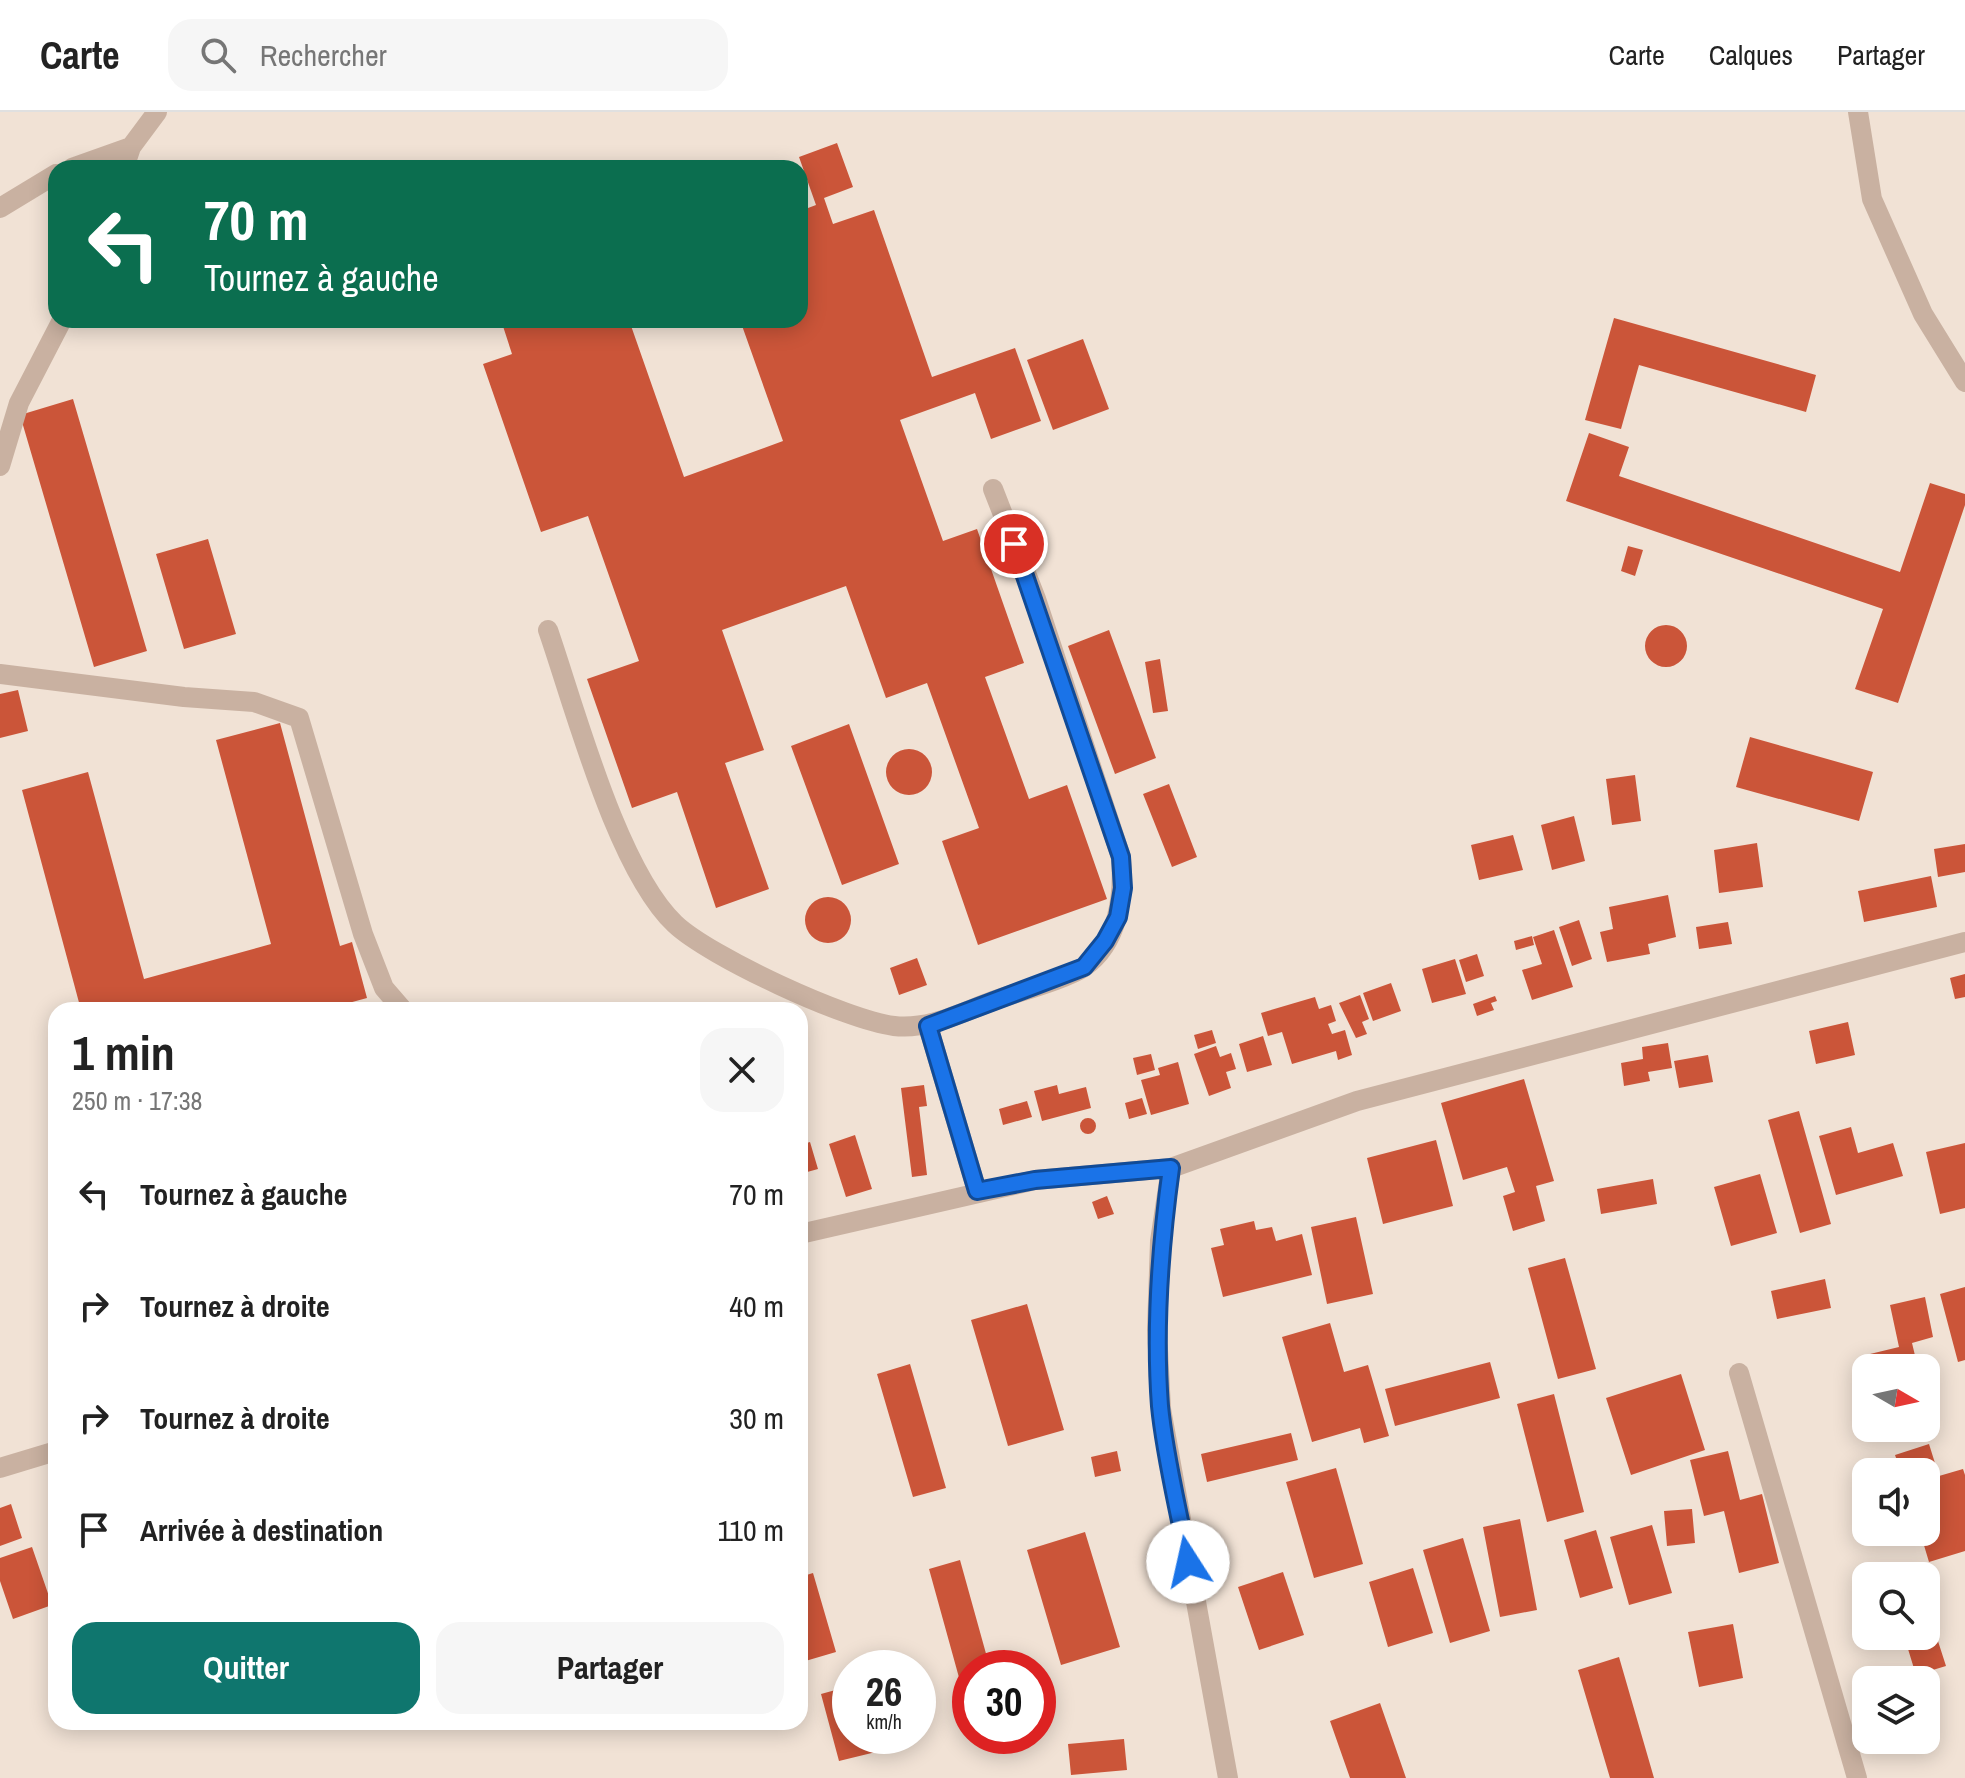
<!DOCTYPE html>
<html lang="fr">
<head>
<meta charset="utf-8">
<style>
  :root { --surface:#fff; --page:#f6f6f6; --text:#222; --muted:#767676; --line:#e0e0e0; --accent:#0f766e }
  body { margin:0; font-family:"Archivo Narrow",sans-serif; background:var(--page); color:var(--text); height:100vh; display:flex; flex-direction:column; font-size:30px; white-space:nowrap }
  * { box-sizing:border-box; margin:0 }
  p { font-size:26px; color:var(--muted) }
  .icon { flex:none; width:44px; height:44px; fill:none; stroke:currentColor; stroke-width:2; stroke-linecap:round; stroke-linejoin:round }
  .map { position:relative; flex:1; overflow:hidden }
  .drawer { position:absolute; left:48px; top:890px; width:760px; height:728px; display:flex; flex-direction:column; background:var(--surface); border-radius:24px; box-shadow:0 4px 20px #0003 }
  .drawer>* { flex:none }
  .banner { position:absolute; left:48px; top:48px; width:760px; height:168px; border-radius:24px; box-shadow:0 4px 20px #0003; background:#0b6e4f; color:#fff; overflow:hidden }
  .needle { width:52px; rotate:99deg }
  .fabs { position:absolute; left:1852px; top:1242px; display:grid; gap:16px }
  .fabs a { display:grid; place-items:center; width:88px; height:88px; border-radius:16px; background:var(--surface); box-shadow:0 4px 20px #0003; font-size:40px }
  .speed { position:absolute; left:832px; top:1538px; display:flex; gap:16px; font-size:40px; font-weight:700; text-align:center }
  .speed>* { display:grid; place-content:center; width:104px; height:104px; border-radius:50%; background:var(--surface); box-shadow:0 4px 20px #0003; line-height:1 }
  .speed small { font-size:20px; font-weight:400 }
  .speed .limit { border:12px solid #d22; background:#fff; color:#111 }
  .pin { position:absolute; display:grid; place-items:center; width:68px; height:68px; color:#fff; margin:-34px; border:4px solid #fff; border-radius:50%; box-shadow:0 2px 8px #0007 }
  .me { position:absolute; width:88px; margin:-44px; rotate:350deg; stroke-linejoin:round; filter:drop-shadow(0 0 6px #0008) }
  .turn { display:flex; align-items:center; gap:28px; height:168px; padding:0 24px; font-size:36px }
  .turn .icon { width:104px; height:104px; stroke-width:2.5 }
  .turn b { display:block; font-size:56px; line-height:68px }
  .round { display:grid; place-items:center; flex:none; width:84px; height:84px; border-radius:24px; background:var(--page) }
  .headline { display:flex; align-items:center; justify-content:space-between; height:136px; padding:0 24px }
  h1 { font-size:48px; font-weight:800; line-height:60px }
  .action { display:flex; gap:16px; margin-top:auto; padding:16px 24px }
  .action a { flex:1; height:92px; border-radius:24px; background:var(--accent); color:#fff; font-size:32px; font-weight:800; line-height:92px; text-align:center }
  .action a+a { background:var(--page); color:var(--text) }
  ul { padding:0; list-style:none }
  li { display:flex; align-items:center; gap:24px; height:112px; padding:0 24px }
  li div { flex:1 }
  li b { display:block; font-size:30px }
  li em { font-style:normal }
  header { display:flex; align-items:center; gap:48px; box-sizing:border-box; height:112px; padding:0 40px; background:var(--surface); border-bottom:2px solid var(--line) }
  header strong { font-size:38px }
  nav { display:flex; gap:44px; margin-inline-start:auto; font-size:28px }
  .search { width:560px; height:72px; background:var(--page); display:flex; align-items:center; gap:20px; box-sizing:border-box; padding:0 28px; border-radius:24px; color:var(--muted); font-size:30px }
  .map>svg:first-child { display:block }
</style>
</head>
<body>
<header>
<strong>Carte</strong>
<div class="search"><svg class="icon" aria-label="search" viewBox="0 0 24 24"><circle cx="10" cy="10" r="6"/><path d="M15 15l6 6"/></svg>Rechercher</div>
<nav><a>Carte</a><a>Calques</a><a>Partager</a></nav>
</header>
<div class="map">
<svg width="1965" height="1666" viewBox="0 0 1965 1666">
  <rect width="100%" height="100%" fill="#f1e2d5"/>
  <!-- building -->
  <path fill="#cb5539" d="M 837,31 L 853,75 L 824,86 L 833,112 L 874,98 L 932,265 L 1015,236 L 1041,309 L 991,327 L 975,281 L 900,308 L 943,429 L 977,417 L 1024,551 L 985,565 L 1029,687 L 1067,673 L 1107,787 L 978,833 L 942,729 L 979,716 L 927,571 L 886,586 L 846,474 L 722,518 L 764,638 L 725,651 L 769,777 L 716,796 L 677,680 L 632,696 L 587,567 L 639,549 L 588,404 L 541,420 L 483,252 L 512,242 L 501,208 L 629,208 L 684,365 L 783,329 L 740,208 L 800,208 L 800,99 L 816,93 L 799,45 Z
    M 1614,206 L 1816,263 L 1806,300 L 1639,253 L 1621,317 L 1585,308 Z
    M 1083,227 L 1109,297 L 1053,318 L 1027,248 Z
    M 73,287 L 147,539 L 94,555 L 20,303 Z
    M 1589,321 L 1629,335 L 1619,364 L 1900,460 L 1930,371 L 1965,382 L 1965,393 L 1898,591 L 1855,577 L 1883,497 L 1566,389 Z
    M 208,427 L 236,522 L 184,537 L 156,442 Z
    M 1628,434 L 1643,438 L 1635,464 L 1621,459 Z
    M1645 534a21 21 0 1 1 42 0a21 21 0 1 1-42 0Z
    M 1109,518 L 1156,646 L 1115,662 L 1068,534 Z
    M 1160,547 L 1168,599 L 1153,601 L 1145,550 Z
    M 18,578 L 28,619 L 0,626 L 0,582 Z
    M 280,611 L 340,834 L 352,830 L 367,886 L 323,898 L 81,898 L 22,678 L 88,660 L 144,867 L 271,832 L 216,628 Z
    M 849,612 L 899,752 L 842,773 L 791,634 Z
    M 1750,625 L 1873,660 L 1859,709 L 1736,675 Z
    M886 660a23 23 0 1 1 46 0a23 23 0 1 1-46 0Z
    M 1635,663 L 1641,709 L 1612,713 L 1606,667 Z
    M 1169,672 L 1197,745 L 1172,755 L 1143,682 Z
    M 1574,704 L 1585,749 L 1552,758 L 1541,713 Z
    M 1513,723 L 1523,758 L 1479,768 L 1471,733 Z
    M 1757,731 L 1763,775 L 1719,781 L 1714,738 Z
    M 1965,732 L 1965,760 L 1938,765 L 1934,737 Z
    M 1931,764 L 1937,795 L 1864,810 L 1858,779 Z
    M 1668,783 L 1676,825 L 1648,832 L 1650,842 L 1607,850 L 1600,820 L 1613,817 L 1609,795 Z
    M805 808a23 23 0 1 1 46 0a23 23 0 1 1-46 0Z
    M 1579,808 L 1592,847 L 1572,854 L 1559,815 Z
    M 1728,810 L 1732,832 L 1699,837 L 1696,815 Z
    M 1554,818 L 1573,875 L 1532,888 L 1522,858 L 1542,852 L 1533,825 Z
    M 1532,824 L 1534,833 L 1516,838 L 1514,829 Z
    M 1477,842 L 1484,864 L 1466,870 L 1459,848 Z
    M 917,846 L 927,873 L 899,883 L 890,856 Z
    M 1455,847 L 1466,882 L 1432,891 L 1422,857 Z
    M 1965,862 L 1965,885 L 1955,887 L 1950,866 Z
    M 1391,871 L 1401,899 L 1373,909 L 1363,881 Z
    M 1360,883 L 1369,907 L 1362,910 L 1367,922 L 1356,926 L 1339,891 Z
    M 1495,884 L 1497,889 L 1491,891 L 1494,898 L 1477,904 L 1473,892 Z
    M 1315,885 L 1319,897 L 1331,893 L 1336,909 L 1328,912 L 1332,922 L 1345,918 L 1352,943 L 1338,948 L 1336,939 L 1292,952 L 1282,920 L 1268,924 L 1261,901 Z
    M 1848,910 L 1855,943 L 1816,952 L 1809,919 Z
    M 1212,918 L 1216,931 L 1198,937 L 1194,923 Z
    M 1263,924 L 1272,953 L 1247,960 L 1239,932 Z
    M 1668,931 L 1672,956 L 1648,960 L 1650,969 L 1624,974 L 1621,951 L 1643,947 L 1642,935 Z
    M 1216,934 L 1220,945 L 1231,941 L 1236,957 L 1226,960 L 1231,976 L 1209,984 L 1194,942 Z
    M 1151,942 L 1155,958 L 1137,963 L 1133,946 Z
    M 1708,943 L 1713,970 L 1679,976 L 1674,949 Z
    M 1178,950 L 1189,992 L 1151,1003 L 1141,968 L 1160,963 L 1158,956 Z
    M 1524,967 L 1554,1069 L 1536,1074 L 1545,1109 L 1513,1119 L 1503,1084 L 1515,1080 L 1507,1055 L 1463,1068 L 1441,991 Z
    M 924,973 L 927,994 L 919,995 L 927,1063 L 912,1065 L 901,976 Z
    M 1057,973 L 1059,982 L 1086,975 L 1091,996 L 1042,1009 L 1034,979 Z
    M 1142,986 L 1147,1002 L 1129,1007 L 1125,991 Z
    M 1027,989 L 1032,1005 L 1003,1013 L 999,997 Z
    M 1799,999 L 1831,1112 L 1800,1121 L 1768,1008 Z
    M1080 1014a8 8 0 1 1 16 0a8 8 0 1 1-16 0Z
    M 1851,1015 L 1858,1041 L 1893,1031 L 1903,1064 L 1836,1083 L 1819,1024 Z
    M 855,1023 L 872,1077 L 846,1085 L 829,1032 Z
    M 1436,1028 L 1453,1094 L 1383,1112 L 1367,1046 Z
    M 810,1030 L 818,1057 L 800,1062 L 800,1033 Z
    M 1965,1031 L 1965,1096 L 1940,1102 L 1926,1040 Z
    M 1760,1062 L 1777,1121 L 1731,1134 L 1714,1075 Z
    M 1653,1067 L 1657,1092 L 1601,1102 L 1597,1077 Z
    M 1107,1084 L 1114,1102 L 1098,1107 L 1092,1090 Z
    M 1356,1105 L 1373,1182 L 1327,1192 L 1311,1115 Z
    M 1254,1109 L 1256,1118 L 1272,1115 L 1276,1129 L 1302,1122 L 1312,1163 L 1223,1185 L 1211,1136 L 1224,1133 L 1220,1117 Z
    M 1565,1146 L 1596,1257 L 1558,1267 L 1528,1156 Z
    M 1825,1167 L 1831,1196 L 1777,1207 L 1771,1179 Z
    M 1965,1175 L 1965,1248 L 1958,1250 L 1940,1182 Z
    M 1925,1185 L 1933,1225 L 1912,1231 L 1918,1256 L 1873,1256 L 1870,1242 L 1899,1235 L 1890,1193 Z
    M 1027,1192 L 1064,1318 L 1008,1334 L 971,1208 Z
    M 1330,1211 L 1344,1260 L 1368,1253 L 1389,1324 L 1364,1331 L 1360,1316 L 1312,1330 L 1282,1225 Z
    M 1490,1250 L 1500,1286 L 1395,1314 L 1385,1277 Z
    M 910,1252 L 946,1376 L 913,1385 L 877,1262 Z
    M 1681,1262 L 1705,1338 L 1631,1363 L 1606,1286 Z
    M 1554,1282 L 1584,1400 L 1547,1410 L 1517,1292 Z
    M 1291,1321 L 1298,1348 L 1207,1370 L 1201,1342 Z
    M 1929,1332 L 1939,1364 L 1963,1357 L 1965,1363 L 1965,1439 L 1929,1450 L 1920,1420 L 1926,1420 L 1926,1360 L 1901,1360 L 1895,1343 Z
    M 1117,1339 L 1121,1359 L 1095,1365 L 1091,1345 Z
    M 1728,1339 L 1740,1388 L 1762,1382 L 1779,1451 L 1739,1461 L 1724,1399 L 1704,1404 L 1690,1348 Z
    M 1336,1356 L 1363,1452 L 1314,1466 L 1286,1370 Z
    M 11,1392 L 22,1426 L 0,1434 L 0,1396 Z
    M 1692,1397 L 1695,1431 L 1667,1434 L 1664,1399 Z
    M 1520,1407 L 1537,1498 L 1500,1505 L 1483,1415 Z
    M 1652,1413 L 1672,1481 L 1629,1493 L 1610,1425 Z
    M 1596,1418 L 1613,1476 L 1580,1486 L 1564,1428 Z
    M 1085,1420 L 1120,1535 L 1061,1553 L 1027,1438 Z
    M 1463,1426 L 1490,1519 L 1450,1531 L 1423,1438 Z
    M 32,1435 L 52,1493 L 13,1507 L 0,1469 L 0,1446 Z
    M 960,1448 L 990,1556 L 970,1556 L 970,1578 L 963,1580 L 929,1457 Z
    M 1413,1456 L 1433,1521 L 1388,1535 L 1369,1470 Z
    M 1283,1460 L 1304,1523 L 1259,1538 L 1238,1475 Z
    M 813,1461 L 836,1540 L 802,1550 L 800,1465 Z
    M 1927,1495 L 1946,1554 L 1916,1563 L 1904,1524 L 1926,1524 Z
    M 1733,1512 L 1743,1566 L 1699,1575 L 1688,1520 Z
    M 1619,1545 L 1654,1666 L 1610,1666 L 1578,1558 Z
    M 850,1574 L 850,1624 L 881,1624 L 884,1638 L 839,1649 L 821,1582 Z
    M 1380,1591 L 1406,1666 L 1350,1666 L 1330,1609 Z
    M 1124,1627 L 1127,1658 L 1071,1663 L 1068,1632 Z"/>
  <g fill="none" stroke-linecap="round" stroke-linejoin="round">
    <!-- service -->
    <path stroke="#c9b1a1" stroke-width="20" d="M 548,518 C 575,596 617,757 675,812 C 710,845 846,908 894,914 C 929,918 960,901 993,889 C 1017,880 1064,868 1084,855 C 1119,831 1124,783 1121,745 L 1036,487 L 993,377
      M 928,914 L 977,1079"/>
    <!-- minor -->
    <path stroke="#c9b1a1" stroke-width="20" d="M 1858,0 L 1872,87 L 1923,202 L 1965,270
      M 72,56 L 131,35
      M 124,56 L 131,35 L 157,0
      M 0,96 L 56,62
      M 0,354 L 19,291 L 62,208
      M 0,562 L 184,585 L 254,590 L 299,606 L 363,822 L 384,876 L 403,898
      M 1171,1056 L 1160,1129 L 1157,1218 L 1161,1297 L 1228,1666
      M 800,1122 L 1035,1068 L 1171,1056 L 1357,989 L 1965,830
      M 1739,1261 L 1857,1666
      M 0,1356 L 56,1339"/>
  </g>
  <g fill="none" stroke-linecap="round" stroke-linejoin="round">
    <defs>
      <path id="route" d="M 1014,432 L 1121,745 L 1123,776 L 1118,805 L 1105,829 L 1084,855 L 928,914 L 977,1079 L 1035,1068 L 1171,1056 C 1160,1136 1154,1214 1160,1294 C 1165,1346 1179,1399 1188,1450"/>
    </defs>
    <!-- route casing -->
    <use href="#route" stroke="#114b97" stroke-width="20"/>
    <!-- route -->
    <use href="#route" stroke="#1a73e8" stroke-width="14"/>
  </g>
</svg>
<div class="fabs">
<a><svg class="needle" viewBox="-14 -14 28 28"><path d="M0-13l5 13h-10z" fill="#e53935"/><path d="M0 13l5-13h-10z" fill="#767676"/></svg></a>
<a><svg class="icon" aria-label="sound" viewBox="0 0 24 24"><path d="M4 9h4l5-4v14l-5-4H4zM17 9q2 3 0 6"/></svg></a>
<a><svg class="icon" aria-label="search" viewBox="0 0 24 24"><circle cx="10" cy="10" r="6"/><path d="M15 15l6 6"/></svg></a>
<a><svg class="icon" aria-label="layers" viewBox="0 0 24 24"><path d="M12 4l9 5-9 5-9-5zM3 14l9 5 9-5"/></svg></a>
</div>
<div class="speed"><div>26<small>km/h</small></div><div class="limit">30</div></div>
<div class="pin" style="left:1014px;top:432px;background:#d93025"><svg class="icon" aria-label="arrive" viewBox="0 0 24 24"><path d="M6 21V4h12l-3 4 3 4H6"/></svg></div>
<svg class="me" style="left:1188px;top:1450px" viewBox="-20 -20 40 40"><circle r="19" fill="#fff"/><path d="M0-13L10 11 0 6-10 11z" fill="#1a73e8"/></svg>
<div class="banner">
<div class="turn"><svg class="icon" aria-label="left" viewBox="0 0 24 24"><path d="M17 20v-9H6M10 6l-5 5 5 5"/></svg><div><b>70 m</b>Tournez à gauche</div></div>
</div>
<section class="drawer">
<div class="headline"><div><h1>1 min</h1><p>250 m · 17:38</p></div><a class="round"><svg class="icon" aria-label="close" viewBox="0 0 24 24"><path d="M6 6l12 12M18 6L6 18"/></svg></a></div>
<ul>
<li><svg class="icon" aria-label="left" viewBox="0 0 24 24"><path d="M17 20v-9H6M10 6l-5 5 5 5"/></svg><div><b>Tournez à gauche</b></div><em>70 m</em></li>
<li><svg class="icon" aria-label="right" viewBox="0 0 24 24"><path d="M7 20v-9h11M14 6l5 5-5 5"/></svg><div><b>Tournez à droite</b></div><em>40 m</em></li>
<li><svg class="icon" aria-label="right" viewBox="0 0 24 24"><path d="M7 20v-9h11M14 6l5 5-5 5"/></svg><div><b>Tournez à droite</b></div><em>30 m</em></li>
<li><svg class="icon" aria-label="arrive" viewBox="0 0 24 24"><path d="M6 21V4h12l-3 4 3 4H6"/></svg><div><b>Arrivée à destination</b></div><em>110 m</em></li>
</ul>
<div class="action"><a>Quitter</a><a>Partager</a></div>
</section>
</div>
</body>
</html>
